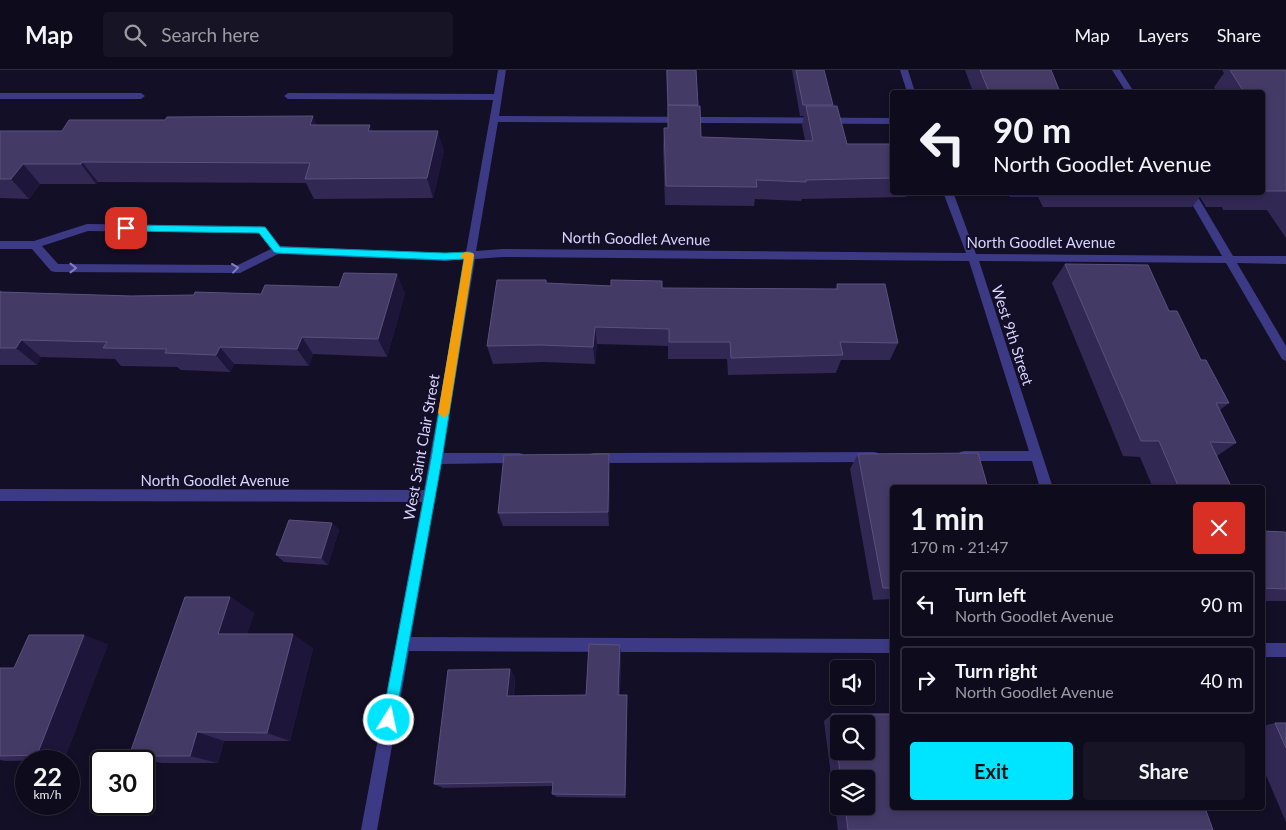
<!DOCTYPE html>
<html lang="en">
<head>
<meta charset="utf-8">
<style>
  :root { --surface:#0e0b1c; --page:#171425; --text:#f1f3f6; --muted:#9b9ba3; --line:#2e2b3b; --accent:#00e5ff }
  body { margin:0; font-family:Lato,sans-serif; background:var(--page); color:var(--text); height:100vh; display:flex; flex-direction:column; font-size:19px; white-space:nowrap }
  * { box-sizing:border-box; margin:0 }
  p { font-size:16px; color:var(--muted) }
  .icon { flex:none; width:28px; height:28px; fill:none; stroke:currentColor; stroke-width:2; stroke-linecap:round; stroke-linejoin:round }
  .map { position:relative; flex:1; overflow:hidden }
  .sheet { position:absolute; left:890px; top:415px; width:375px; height:325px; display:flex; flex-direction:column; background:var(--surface); border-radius:5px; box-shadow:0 2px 8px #0003,0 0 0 1px var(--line) }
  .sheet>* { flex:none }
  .top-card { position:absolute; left:890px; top:20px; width:375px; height:105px; border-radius:5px; box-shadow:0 2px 8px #0003,0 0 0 1px var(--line); background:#0e0b1c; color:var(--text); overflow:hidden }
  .buttons { position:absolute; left:830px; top:590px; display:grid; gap:10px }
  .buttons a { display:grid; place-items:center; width:45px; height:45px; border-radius:5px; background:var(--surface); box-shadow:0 2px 8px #0003,0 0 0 1px var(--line); font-size:25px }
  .speed { position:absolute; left:15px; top:680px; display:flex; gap:10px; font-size:25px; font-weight:700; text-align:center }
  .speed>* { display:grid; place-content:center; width:65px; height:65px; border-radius:50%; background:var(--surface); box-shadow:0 2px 8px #0003,0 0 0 1px var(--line); line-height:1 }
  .speed small { font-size:12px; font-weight:400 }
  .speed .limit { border:2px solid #111; border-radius:8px; background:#fff; color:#111 }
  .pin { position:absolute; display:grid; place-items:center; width:42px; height:42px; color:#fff; margin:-21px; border-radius:10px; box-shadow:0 2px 8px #0006 }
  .me { position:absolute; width:55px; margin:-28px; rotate:10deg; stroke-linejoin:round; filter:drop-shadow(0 0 4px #0008) }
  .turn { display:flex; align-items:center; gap:18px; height:105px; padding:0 20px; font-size:22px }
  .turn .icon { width:65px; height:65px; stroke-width:2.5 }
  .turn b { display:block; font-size:35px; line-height:42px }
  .round { display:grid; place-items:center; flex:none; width:52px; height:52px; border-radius:5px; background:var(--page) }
  .overview { display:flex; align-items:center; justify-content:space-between; height:85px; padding:0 20px }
  h1 { font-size:30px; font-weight:700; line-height:38px }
  .primary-button { display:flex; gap:10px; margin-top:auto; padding:10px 20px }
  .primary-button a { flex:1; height:58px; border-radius:5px; background:var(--accent); color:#111; font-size:20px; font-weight:700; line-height:58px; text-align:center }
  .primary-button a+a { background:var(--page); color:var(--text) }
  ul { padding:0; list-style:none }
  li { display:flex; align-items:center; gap:15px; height:68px; margin:0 10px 8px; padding:0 10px; border:2px solid var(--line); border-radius:5px }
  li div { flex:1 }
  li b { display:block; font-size:19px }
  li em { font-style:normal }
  header { display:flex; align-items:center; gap:30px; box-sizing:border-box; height:70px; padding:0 25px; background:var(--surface); border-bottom:1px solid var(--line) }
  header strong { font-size:24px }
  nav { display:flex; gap:28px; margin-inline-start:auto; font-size:18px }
  .search { width:350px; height:45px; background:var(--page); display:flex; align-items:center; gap:12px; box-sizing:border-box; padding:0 18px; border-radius:5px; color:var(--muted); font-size:19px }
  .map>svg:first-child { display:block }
</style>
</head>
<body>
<header>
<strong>Map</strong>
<div class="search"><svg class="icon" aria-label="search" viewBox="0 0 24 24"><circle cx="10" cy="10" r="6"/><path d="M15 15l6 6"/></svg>Search here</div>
<nav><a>Map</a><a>Layers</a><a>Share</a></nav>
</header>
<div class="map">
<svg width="1286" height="760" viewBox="0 0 1286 760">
  <rect width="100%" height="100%" fill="#130f26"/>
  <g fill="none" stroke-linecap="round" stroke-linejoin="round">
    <!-- minor -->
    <path fill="#3d3a85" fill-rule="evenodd" d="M 498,0 L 506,0 L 499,46 L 892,48 L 892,54 L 498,52 L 476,181 L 502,179 L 966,183 L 943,122 L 953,122 L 976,184 L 1222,186 L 1185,122 L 1195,122 L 1233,186 L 1286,186 L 1286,194 L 1237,193 L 1286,276 L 1286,291 L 1282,289 L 1226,193 L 979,191 L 1053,418 L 1040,418 L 1032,391 L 964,391 L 960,390 L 958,386 L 960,382 L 964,381 L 1029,381 L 969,191 L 502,187 L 475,189 L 443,383 L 519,383 L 523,384 L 525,388 L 523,392 L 519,393 L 441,394 L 411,567 L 892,569 L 892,583 L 409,581 L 377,760 L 361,760 L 422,432 L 0,431 L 0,419 L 424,420 L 465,189 L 445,191 L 278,184 L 240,203 L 55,202 L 51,201 L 32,179 L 0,179 L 0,171 L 34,171 L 87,154 L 262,156 L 266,158 L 280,176 L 445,183 L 466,182 L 493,30 L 288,29 L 284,26 L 288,23 L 494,24 ZM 88,161 L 259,163 L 271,179 L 238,195 L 58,194 L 42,176 Z
      M 900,0 L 908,0 L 915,22 L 907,22 Z
      M 1112,0 L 1120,0 L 1134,22 L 1126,22 Z
      M 0,23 L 141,23 L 145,26 L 141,29 L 0,29 Z
      M 874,382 L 878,383 L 880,387 L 878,391 L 874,392 L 594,393 L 590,392 L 588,388 L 590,384 L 594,383 Z
      M 1262,573 L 1286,573 L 1286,587 L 1262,587 Z"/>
  </g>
  <!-- wall -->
  <path fill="#312854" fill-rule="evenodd" d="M 666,0 L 696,0 L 698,36 L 701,67 L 805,70 L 802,55 L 804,46 L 800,46 L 792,0 L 824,0 L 833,36 L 847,74 L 892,74 L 892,122 L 908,122 L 906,127 L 802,129 L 801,131 L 755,129 L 754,136 L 665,135 L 663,77 L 664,58 L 668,58 Z
    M 965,0 L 1051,0 L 1060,22 L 973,22 Z
    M 1222,0 L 1286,0 L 1286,168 L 1267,140 L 1223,140 L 1222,137 L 1206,137 L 1200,127 L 1192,137 L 1043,137 L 1038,127 L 1010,127 L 1008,122 L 1262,122 L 1262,22 L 1217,22 L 1214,17 L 1224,3 Z
    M 317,55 L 373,61 L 444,81 L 433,128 L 314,129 L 306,113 L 98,112 L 96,114 L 40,114 L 29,129 L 0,128 L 0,61 L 62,61 Z
    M 1065,194 L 1169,241 L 1229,333 L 1220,340 L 1236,373 L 1217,386 L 1232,418 L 1153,418 L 1140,387 L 1123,386 L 1052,213 Z
    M 546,210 L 546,213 L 662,218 L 835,219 L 837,214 L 898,273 L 890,290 L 841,290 L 836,303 L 728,305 L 727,289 L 668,289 L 668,276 L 597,274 L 595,294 L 543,292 L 493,294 L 487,276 Z
    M 0,220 L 2,222 L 131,226 L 405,223 L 387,287 L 313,284 L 309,296 L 234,294 L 230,302 L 181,300 L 177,297 L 121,296 L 115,289 L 41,287 L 37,295 L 0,295 Z
    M 858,384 L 892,418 L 892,529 L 873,530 L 850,399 Z
    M 610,400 L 609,456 L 503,456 L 498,443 Z
    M 332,453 L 339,460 L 328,495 L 284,492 L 276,485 Z
    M 1262,461 L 1286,463 L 1286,531 L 1262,531 Z
    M 230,527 L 254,543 L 247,564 L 313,578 L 290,671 L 224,671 L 218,693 L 161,693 L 129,686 Z
    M 108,574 L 64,690 L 6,691 L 0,690 L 0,598 L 14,598 Z
    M 620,575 L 621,584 L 620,625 L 627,625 L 627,633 L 626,728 L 557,727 L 552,724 L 553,716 L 443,718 L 434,714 L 510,599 L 515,608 L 514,626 L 586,625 Z
    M 832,644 L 892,738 L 1213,760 L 838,760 L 824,651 ZM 839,709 L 866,709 L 866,736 L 839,736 Z
    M 1275,653 L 1286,653 L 1286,752 L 1262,696 L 1262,656 Z"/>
  <!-- shaded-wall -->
  <path fill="#1d163a" d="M 313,46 L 322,66 L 310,55 Z
    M 370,55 L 377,74 L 368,61 Z
    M 438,61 L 444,81 L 433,128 L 427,108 Z
    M 82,92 L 98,112 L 96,114 L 81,94 Z
    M 23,94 L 40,114 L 29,129 L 11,109 Z
    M 397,204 L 405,223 L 387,287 L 378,269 Z
    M 595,257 L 597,274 L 595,294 L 593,277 Z
    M 302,267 L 313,284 L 309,296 L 297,279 Z
    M 21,270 L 41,287 L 37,295 L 16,278 Z
    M 220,277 L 234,294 L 230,302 L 216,285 Z
    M 609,384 L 610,400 L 609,456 L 608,442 Z
    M 332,453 L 339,460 L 328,495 L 321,488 Z
    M 230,527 L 254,543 L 243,577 L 218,564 Z
    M 293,564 L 313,578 L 290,671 L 267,663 Z
    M 84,565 L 108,574 L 64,690 L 37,685 Z
    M 620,575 L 621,584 L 619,633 L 618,625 Z
    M 510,599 L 515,608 L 513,633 L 507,626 Z
    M 627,625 L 627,633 L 626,728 L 625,725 Z
    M 197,662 L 224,671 L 218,693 L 190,686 Z"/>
  <!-- building -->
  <path fill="#433a66" stroke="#5a527e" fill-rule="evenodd" d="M 667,0 L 696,0 L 698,35 L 668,35 Z
    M 796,0 L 824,0 L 833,35 L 803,35 Z
    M 980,0 L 1051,0 L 1060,22 L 989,22 Z
    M 1230,0 L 1286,0 L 1286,121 L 1262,121 L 1262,22 L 1244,22 Z
    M 668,35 L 700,36 L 701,67 L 813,71 L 806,36 L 837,36 L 847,74 L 892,74 L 892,108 L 806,110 L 806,112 L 756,110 L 757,117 L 666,116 L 664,58 L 668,58 Z
    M 313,46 L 310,55 L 370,55 L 368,61 L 438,61 L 427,108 L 305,109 L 310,93 L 82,92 L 81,94 L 23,94 L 11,109 L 0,109 L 0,61 L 62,61 L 69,50 L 165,50 L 167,47 Z
    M 1065,194 L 1148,195 L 1169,241 L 1177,241 L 1201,290 L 1206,290 L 1229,333 L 1216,333 L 1236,373 L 1210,372 L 1232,418 L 1179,418 L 1159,371 L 1141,371 Z
    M 344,203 L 397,204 L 378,269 L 302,267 L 297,279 L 220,277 L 216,285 L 165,283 L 167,279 L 103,278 L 107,272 L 21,270 L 16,278 L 0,278 L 0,222 L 131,226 L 194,225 L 195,222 L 261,224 L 265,215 L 339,217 Z
    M 497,210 L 546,210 L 546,213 L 611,216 L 611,210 L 662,211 L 662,218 L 838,219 L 837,214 L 885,214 L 898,273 L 840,272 L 843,285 L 731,288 L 730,272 L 669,272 L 669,259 L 595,257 L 593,277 L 540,275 L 487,276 Z
    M 978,383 L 988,418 L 892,418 L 892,518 L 883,518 L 858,384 Z
    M 609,384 L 608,442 L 498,443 L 504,385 Z
    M 289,450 L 332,453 L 321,488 L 276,485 Z
    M 1262,461 L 1285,462 L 1286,463 L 1286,519 L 1262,518 Z
    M 185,527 L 230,527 L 218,564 L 293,564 L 267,663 L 197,662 L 190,686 L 129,686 Z
    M 29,565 L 84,565 L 37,685 L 0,686 L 0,598 L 14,598 Z
    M 589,574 L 620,575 L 618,625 L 627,625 L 625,725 L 552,724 L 553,712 L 434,714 L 448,600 L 510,599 L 507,626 L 586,625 Z
    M 832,644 L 892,644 L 892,738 L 1205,738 L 1213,760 L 848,760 L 845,736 L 866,736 L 866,709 L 841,709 ZM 839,654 L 866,654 L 866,681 L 839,681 Z
    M 1275,653 L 1286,653 L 1286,678 Z"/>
  <!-- one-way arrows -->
  <defs><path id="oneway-chevron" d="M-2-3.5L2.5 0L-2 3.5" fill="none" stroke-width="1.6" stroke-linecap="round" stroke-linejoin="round" transform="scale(1.25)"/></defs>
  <g stroke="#837fbc">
    <use href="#oneway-chevron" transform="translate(73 198)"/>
    <use href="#oneway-chevron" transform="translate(235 198) rotate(-7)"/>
  </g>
  <!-- route -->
  <path fill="#00e5ff" stroke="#0095a6" d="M 126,155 L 262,157 L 265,157 L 280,177 L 445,183 L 470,182 L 474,185 L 442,389 L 394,655 L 389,657 L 384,655 L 382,650 L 431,389 L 464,189 L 445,190 L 277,183 L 274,182 L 259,163 L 126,161 L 121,158 Z"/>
  <!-- slow -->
  <path fill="#f59e0b" d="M 465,182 L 473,183 L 474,185 L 449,343 L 444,348 L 438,343 L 464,189 L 460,186 Z"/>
  <g text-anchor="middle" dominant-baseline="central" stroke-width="4" stroke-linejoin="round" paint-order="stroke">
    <!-- street labels -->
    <g font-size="15" fill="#d9d4ff" stroke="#130f26">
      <text transform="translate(636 168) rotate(1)">North Goodlet Avenue</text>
      <text x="1041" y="172">North Goodlet Avenue</text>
      <text transform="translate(1013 265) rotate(72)">West 9th Street</text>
      <text transform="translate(421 377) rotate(-80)">West Saint Clair Street</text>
      <text x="215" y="410">North Goodlet Avenue</text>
    </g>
  </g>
</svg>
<div class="buttons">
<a><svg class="icon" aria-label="sound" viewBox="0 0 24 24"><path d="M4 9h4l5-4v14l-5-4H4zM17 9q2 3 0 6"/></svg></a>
<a><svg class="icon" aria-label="search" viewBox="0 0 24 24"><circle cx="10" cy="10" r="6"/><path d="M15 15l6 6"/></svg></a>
<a><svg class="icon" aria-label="layers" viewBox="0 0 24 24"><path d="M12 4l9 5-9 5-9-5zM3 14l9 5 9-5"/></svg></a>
</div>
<div class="speed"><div>22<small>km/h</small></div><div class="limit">30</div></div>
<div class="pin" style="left:126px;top:158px;background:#d93025"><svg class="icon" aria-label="arrive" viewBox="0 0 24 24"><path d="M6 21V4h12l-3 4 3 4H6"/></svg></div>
<svg class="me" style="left:389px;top:650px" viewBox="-20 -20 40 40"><circle r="17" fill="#00e5ff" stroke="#fff" stroke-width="3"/><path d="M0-11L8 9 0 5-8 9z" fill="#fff"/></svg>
<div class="top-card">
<div class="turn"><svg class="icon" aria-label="left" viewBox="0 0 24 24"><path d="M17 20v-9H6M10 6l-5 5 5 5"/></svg><div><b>90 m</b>North Goodlet Avenue</div></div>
</div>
<section class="sheet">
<div class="overview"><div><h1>1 min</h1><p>170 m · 21:47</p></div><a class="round" style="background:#d93025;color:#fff"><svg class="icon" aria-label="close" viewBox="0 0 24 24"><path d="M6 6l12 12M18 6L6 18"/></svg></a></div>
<ul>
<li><svg class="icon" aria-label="left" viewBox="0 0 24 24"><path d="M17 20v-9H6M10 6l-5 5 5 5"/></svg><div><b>Turn left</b><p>North Goodlet Avenue</p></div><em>90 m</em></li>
<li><svg class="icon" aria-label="right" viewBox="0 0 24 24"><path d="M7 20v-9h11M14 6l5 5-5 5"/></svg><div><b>Turn right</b><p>North Goodlet Avenue</p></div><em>40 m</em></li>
</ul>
<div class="primary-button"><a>Exit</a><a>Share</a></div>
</section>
</div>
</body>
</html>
